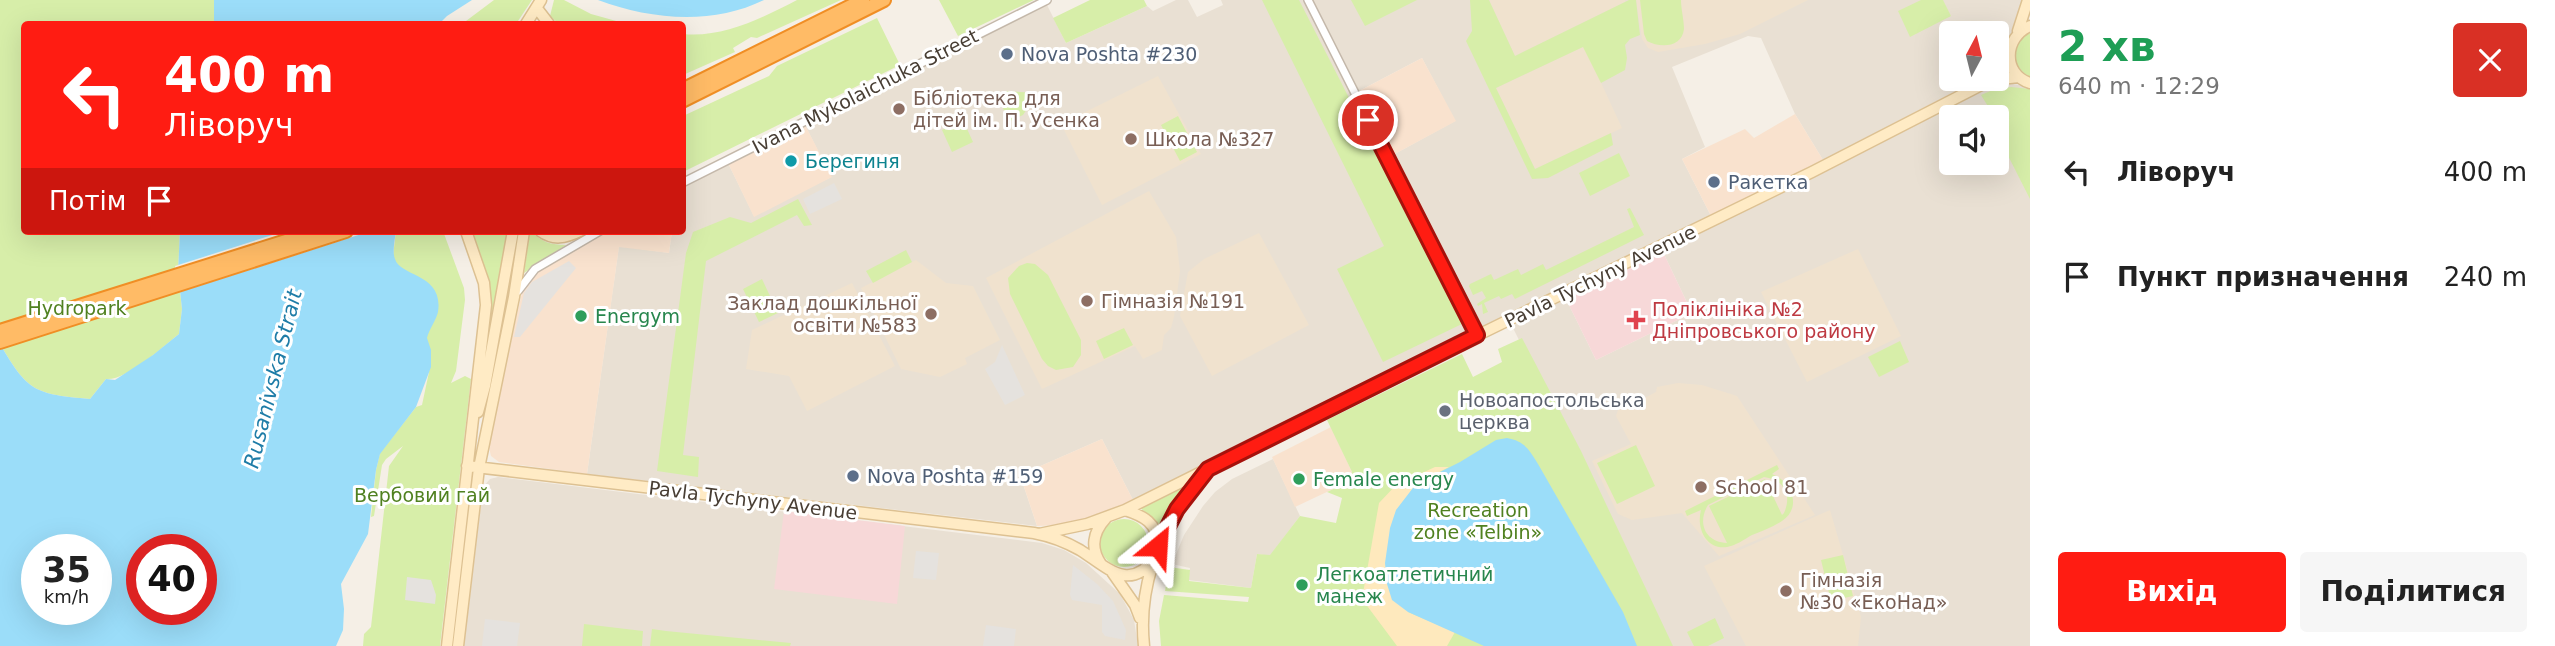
<!DOCTYPE html>
<html lang="uk">
<head>
<meta charset="utf-8">
<style>
  :root { --surface:#fff; --page:#f6f6f6; --text:#222; --muted:#767676; --accent:#ff1c12 }
  body { margin:0; font-family:"DejaVu Sans",sans-serif; background:var(--page); color:var(--text); height:100vh; display:flex; flex-direction:column; font-size:26px; white-space:nowrap }
  * { box-sizing:border-box; margin:0 }
  p { font-size:23px; color:var(--muted) }
  .icon { flex:none; width:38px; height:38px; fill:none; stroke:currentColor; stroke-width:2; stroke-linecap:round; stroke-linejoin:round }
  .map { position:relative; flex:1; overflow:hidden }
  .sheet { display:flex; flex-direction:column; background:var(--surface); width:525px }
  .sheet>* { flex:none }
  .banner { position:absolute; left:21px; top:21px; width:665px; height:214px; border-radius:7px; box-shadow:0 7px 28px #0002; background:#ff1c12; color:#fff; overflow:hidden }
  .needle { width:46px; rotate:7deg }
  .tools { position:absolute; left:1939px; top:21px; display:grid; gap:14px }
  .tools a { display:grid; place-items:center; width:70px; height:70px; border-radius:7px; background:var(--surface); box-shadow:0 7px 28px #0002; font-size:35px }
  .speed { position:absolute; left:21px; top:534px; display:flex; gap:14px; font-size:35px; font-weight:700; text-align:center }
  .speed>* { display:grid; place-content:center; width:91px; height:91px; border-radius:50%; background:var(--surface); box-shadow:0 7px 28px #0002; line-height:1 }
  .speed small { font-size:18px; font-weight:400 }
  .speed .limit { border:10px solid #d22; background:#fff; color:#111 }
  .pin { position:absolute; display:grid; place-items:center; width:60px; height:60px; color:#fff; margin:-30px; border:4px solid #fff; border-radius:50%; box-shadow:0 2px 7px #0007 }
  .me { position:absolute; width:77px; margin:-38px; rotate:27deg; stroke-linejoin:round; filter:drop-shadow(0 0 5px #0008) }
  .turn { display:flex; align-items:center; gap:24px; height:147px; padding:0 28px; font-size:32px }
  .turn .icon { width:91px; height:91px; stroke-width:2.5 }
  .turn b { display:block; font-size:49px; line-height:60px }
  .then { display:flex; align-items:center; height:66px; padding:0 28px; background:#0003; gap:14px; font-size:26px }
  .round { display:grid; place-items:center; flex:none; width:74px; height:74px; border-radius:7px; background:var(--page) }
  .summary { display:flex; align-items:center; justify-content:space-between; height:119px; padding:0 28px }
  h1 { font-size:42px; font-weight:700; line-height:52px; color:#1e9e55 }
  .action { display:flex; gap:14px; margin-top:auto; padding:14px 28px }
  .action a { flex:1; height:80px; border-radius:7px; background:var(--accent); color:#fff; font-size:28px; font-weight:700; line-height:80px; text-align:center }
  .action a+a { background:var(--page); color:var(--text) }
  ul { padding:0; list-style:none }
  li { display:flex; align-items:center; gap:21px; height:105px; padding:0 28px }
  li div { flex:1 }
  li b { display:block; font-size:26px }
  li em { font-style:normal }
  main { display:flex; flex:1; min-height:0 }
  .map>svg:first-child { display:block }
</style>
</head>
<body>
<main>
<div class="map">
<svg width="2030" height="646" viewBox="0 0 2030 646">
  <rect width="100%" height="100%" fill="#f5efe6"/>
  <!-- residential -->
  <path fill="#e9e0d3" fill-rule="evenodd" d="M 1176,0 L 1188,0 L 1197,17 L 1223,5 L 1221,0 L 1304,0 L 1467,322 L 1467,327 L 1462,336 L 1133,500 L 1102,439 L 1020,475 L 1037,526 L 587,474 L 619,246 L 669,253 L 672,231 L 682,231 L 683,186 L 728,163 L 754,216 L 831,177 L 805,125 L 1046,3 L 1066,43 L 1147,6 L 1153,11 Z
    M 1313,0 L 2024,0 L 2018,21 L 1997,60 L 1997,33 L 1951,33 L 1951,79 L 1979,79 L 1823,160 L 1795,114 L 1761,38 L 1748,36 L 1672,67 L 1705,147 L 1682,159 L 1711,216 L 1487,326 L 1481,326 L 1475,323 L 1391,156 L 1455,121 L 1422,58 L 1359,91 Z
    M 2013,84 L 2030,87 L 2030,646 L 1656,646 L 1545,392 L 1512,326 L 1566,299 L 1596,360 L 1692,313 L 1662,250 L 1973,93 L 1994,85 ZM 1951,117 L 1997,117 L 1997,163 L 1951,163 Z
    M 1273,459 L 1300,516 L 1270,556 L 1257,554 L 1251,588 L 1188,580 L 1190,568 L 1172,564 L 1184,535 L 1203,506 L 1215,492 L 1232,479 Z
    M 498,477 L 1042,543 L 1064,550 L 1086,563 L 1120,594 L 1134,620 L 1138,646 L 464,646 L 483,487 L 490,479 Z"/>
  <!-- commercial -->
  <path fill="#f9e2ce" d="M 1422,58 L 1456,121 L 1391,156 L 1359,91 Z
    M 1795,114 L 1823,160 L 1711,216 L 1682,159 L 1745,129 L 1754,138 Z
    M 805,125 L 832,177 L 754,217 L 728,163 Z
    M 606,231 L 672,231 L 669,253 L 619,247 L 587,474 L 499,462 L 491,456 L 488,443 L 523,288 L 536,273 Z
    M 1331,427 L 1352,472 L 1350,481 L 1295,507 L 1272,457 Z
    M 1102,439 L 1133,500 L 1113,511 L 1086,520 L 1061,525 L 1037,526 L 1020,475 Z"/>
  <!-- education -->
  <path fill="#f0e2ce" d="M 1489,0 L 1625,0 L 1625,2 L 1515,56 Z
    M 1636,0 L 1808,0 L 1740,34 L 1705,44 L 1658,52 L 1648,48 L 1642,39 Z
    M 1584,46 L 1622,128 L 1535,169 L 1496,88 Z
    M 1158,76 L 1201,154 L 1102,205 L 1061,124 Z
    M 1149,191 L 1176,237 L 1180,271 L 1174,317 L 1171,328 L 1164,335 L 1162,350 L 1143,359 L 1135,346 L 1042,389 L 986,278 Z
    M 1259,233 L 1309,325 L 1212,376 L 1180,316 L 1188,272 L 1204,259 Z
    M 1858,249 L 1901,336 L 1807,382 L 1761,292 Z
    M 916,260 L 946,283 L 973,286 L 1000,340 L 965,358 L 967,364 L 940,377 L 901,369 L 861,288 Z
    M 852,283 L 895,366 L 807,411 L 789,376 L 746,369 L 752,330 Z
    M 1678,383 L 1702,385 L 1737,396 L 1815,515 L 1719,556 L 1682,513 L 1632,520 L 1618,514 L 1592,461 L 1631,444 L 1616,416 L 1620,404 L 1629,399 L 1637,402 L 1656,392 L 1657,387 Z
    M 1830,510 L 1861,617 L 1858,646 L 1746,646 L 1704,566 Z"/>
  <!-- medical -->
  <path fill="#f7d8d8" d="M 1662,250 L 1692,313 L 1596,360 L 1566,299 Z
    M 784,511 L 905,526 L 897,604 L 774,589 Z"/>
  <!-- green -->
  <path fill="#d7eea9" fill-rule="evenodd" d="M 0,0 L 214,0 L 214,24 L 24,24 L 24,231 L 180,231 L 178,272 L 182,309 L 179,334 C 163,347 126,381 106,379 L 90,399 C 35,394 28,392 0,344 Z
    M 494,0 L 532,0 L 516,24 L 462,24 Z
    M 554,0 L 564,0 L 591,14 L 627,24 L 559,24 L 550,16 Z
    M 797,0 L 841,0 L 757,38 L 751,37 L 733,48 L 735,52 L 683,75 L 683,34 C 723,38 762,18 797,0 Z
    M 939,0 L 1034,0 L 958,36 Z
    M 1090,0 L 1144,0 L 1147,6 L 1066,43 L 1053,18 Z
    M 1262,0 L 1299,0 L 1464,323 L 1383,362 L 1337,269 L 1384,246 Z
    M 1351,0 L 1417,0 L 1365,26 Z
    M 1470,0 L 1489,0 L 1515,56 L 1629,0 L 1636,0 L 1640,35 L 1630,39 L 1625,45 L 1627,58 L 1625,70 L 1601,83 L 1583,47 L 1496,88 L 1535,169 L 1611,133 L 1613,145 L 1548,178 L 1532,179 L 1466,41 L 1472,31 Z
    M 1640,0 L 1681,0 C 1681,9 1684,20 1684,29 C 1682,48 1660,48 1647,41 L 1644,34 Z
    M 1921,0 L 1943,0 L 1951,16 L 1910,37 L 1898,11 Z
    M 877,18 L 900,65 L 683,172 L 683,116 L 769,76 L 777,66 Z
    M 2030,33 L 2030,77 C 2010,67 2009,42 2030,33 Z
    M 2011,87 L 2030,89 L 2030,199 L 1997,134 L 1997,119 L 2000,116 L 1995,107 L 1989,108 L 1981,95 L 1995,89 Z
    M 1005,91 L 1037,93 L 1023,115 L 1010,121 L 996,96 Z
    M 1178,116 L 1197,152 L 1180,161 L 1161,125 Z
    M 963,120 L 973,142 L 952,152 L 942,130 Z
    M 1619,153 L 1630,176 L 1590,196 L 1579,173 Z
    M 798,199 L 812,225 L 804,226 L 797,215 L 706,261 L 683,455 L 699,457 L 698,477 L 657,471 L 686,253 L 693,232 L 730,217 L 751,223 Z
    M 1630,208 L 1644,235 L 1515,299 L 1512,294 L 1501,299 L 1499,296 L 1484,303 L 1488,312 L 1483,314 L 1482,304 L 1478,306 L 1477,304 L 1486,298 L 1482,291 L 1473,295 L 1469,286 L 1470,284 L 1491,274 L 1494,280 L 1518,269 L 1521,275 L 1543,264 L 1546,270 L 1634,227 L 1627,209 Z
    M 396,231 L 443,231 L 464,288 L 465,300 L 456,371 L 451,383 L 465,376 L 471,379 L 440,646 L 363,646 L 364,634 L 371,627 L 389,466 L 403,446 L 386,459 L 382,465 L 374,516 L 371,517 L 376,470 L 380,453 L 416,407 L 422,405 L 429,372 L 388,298 Z
    M 472,231 L 508,231 L 483,370 L 490,297 Z
    M 530,231 C 542,242 551,245 566,245 L 524,273 Z
    M 906,250 L 912,262 L 873,283 L 866,271 Z
    M 1027,263 L 1035,264 L 1048,275 L 1081,340 L 1081,355 L 1073,367 L 1056,370 L 1048,366 L 1042,359 L 1010,294 L 1008,278 L 1019,266 Z
    M 762,279 L 778,313 L 759,322 L 743,289 Z
    M 1124,328 L 1133,345 L 1104,359 L 1096,341 Z
    M 1522,338 L 1581,451 L 1673,646 L 1161,646 L 1159,621 L 1164,595 L 1248,602 L 1249,597 L 1165,591 L 1169,567 L 1190,570 L 1189,581 L 1251,588 L 1257,554 L 1270,555 L 1300,516 L 1336,523 L 1342,498 L 1327,492 L 1350,481 L 1352,472 L 1327,420 L 1462,354 L 1473,377 L 1502,362 L 1498,349 Z
    M 1900,341 L 1909,362 L 1879,377 L 1868,357 Z
    M 1636,445 L 1655,486 L 1617,504 L 1597,463 Z
    M 1777,465 L 1779,469 L 1772,474 C 1791,481 1803,507 1782,521 C 1773,527 1762,531 1752,535 C 1745,539 1735,546 1727,547 C 1706,550 1696,528 1701,510 L 1687,516 L 1685,511 ZM 1764,477 C 1785,480 1792,495 1784,513 L 1782,515 L 1765,479 L 1709,506 L 1727,543 C 1705,542 1697,523 1708,505 Z
    M 1188,484 L 1159,529 L 1152,517 L 1140,508 Z
    M1100 543a24 24 0 1 1 48 0a24 24 0 1 1-48 0Z
    M 1843,555 L 1853,596 L 1831,601 L 1821,560 Z
    M 1715,618 L 1724,638 L 1708,646 L 1694,646 L 1687,632 Z
    M 584,624 L 643,631 L 642,646 L 582,646 Z
    M 652,629 L 666,631 L 791,643 L 790,646 L 650,646 Z"/>
  <!-- sand -->
  <path fill="#fee9bd" d="M 1435,467 L 1449,467 L 1416,484 L 1408,612 L 1455,632 L 1447,646 L 1397,646 L 1362,599 L 1379,503 L 1396,485 Z"/>
  <!-- parking -->
  <path fill="#e5e2de" d="M 834,183 L 842,199 L 810,214 L 803,199 Z
    M 569,261 L 576,268 L 520,337 L 514,337 L 524,293 L 532,282 Z
    M 1002,345 L 1025,395 L 1005,405 L 985,369 L 995,362 Z
    M 916,551 L 939,553 L 936,580 L 913,578 Z
    M 1073,565 L 1097,584 L 1113,601 L 1126,630 L 1125,640 L 1105,636 L 1102,632 L 1102,605 L 1072,600 L 1070,595 Z
    M 407,577 L 431,580 L 436,595 L 435,604 L 405,600 Z
    M 485,619 L 520,623 L 517,646 L 482,646 Z
    M 986,625 L 1016,629 L 1014,646 L 983,646 Z"/>
  <!-- water -->
  <path fill="#9bddf9" fill-rule="evenodd" d="M 214,0 L 472,0 L 447,16 L 439,24 L 214,24 Z
    M 598,0 L 764,0 C 713,25 651,20 598,0 Z
    M 180,231 L 396,231 C 395,239 392,252 395,259 C 400,277 444,273 438,312 C 436,321 429,329 427,338 L 431,350 L 431,367 L 416,407 L 380,454 L 376,470 L 368,534 L 341,584 L 344,609 L 343,630 L 336,646 L 0,646 L 0,344 C 28,392 35,394 90,399 L 106,379 L 115,380 L 153,355 L 179,334 L 182,309 L 178,272 ZM 37,550 L 96,550 L 96,609 L 37,609 ZM 142,550 L 201,550 L 201,609 L 142,609 Z
    M 1507,438 C 1524,441 1529,449 1538,464 L 1623,612 L 1637,646 L 1484,646 L 1408,612 L 1392,600 L 1387,584 L 1385,563 L 1390,528 L 1396,510 L 1416,484 L 1460,462 L 1496,440 Z"/>
  <!-- pier -->
  <path fill="#f5efe6" d="M 285,231 L 371,231 L 177,293 L 175,266 Z"/>
  <g fill="none" stroke-linecap="round" stroke-linejoin="round">
    <defs>
      <path id="street" d="M 1308,0 L 1477,335
        M 682,183 L 1047,0
        M 518,291 L 535,269 L 600,231"/>
      <path id="secondary" d="M 539,11 L 549,24
        M 526,24 L 541,0
        M 2030,26 C 2004,37 2002,74 2030,83
        M 2018,31 L 2028,0
        M 1997,71 L 2008,51
        M 540,231 C 554,241 565,238 580,231
        M 478,412 L 485,386 L 513,231
        M 467,466 L 1034,533 C 1050,536 1066,542 1080,550 C 1107,567 1129,593 1155,558
        M 1125,510 C 1144,516 1157,523 1158,544
        M 1039,534 L 1087,524 L 1125,510 L 1388,379 L 1812,172 L 1991,80 L 2019,77
        M 1101,564 C 1090,548 1093,532 1106,518
        M 1112,572 L 1135,605 L 1140,618
        M 447,646 L 486,305 L 484,283 L 466,231
        M 458,646 L 479,468 L 514,297 L 524,231
        M 1144,646 C 1137,580 1164,522 1205,472"/>
      <path id="highway" d="M 682,90 L 863,0
        M 682,101 L 884,0
        M 0,331 L 318,231
        M 0,342 L 346,231"/>
    </defs>
    <!-- street casing -->
    <use href="#street" stroke="#c4b8aa" stroke-width="10"/>
    <!-- secondary casing -->
    <use href="#secondary" stroke="#ddc192" stroke-width="13"/>
    <!-- highway casing -->
    <use href="#highway" stroke="#f08e25" stroke-width="16"/>
    <!-- street -->
    <use href="#street" stroke="#fff" stroke-width="7"/>
    <!-- secondary -->
    <use href="#secondary" stroke="#ffebc5" stroke-width="10"/>
    <!-- highway -->
    <use href="#highway" stroke="#fb6" stroke-width="12"/>
  </g>
  <g fill="none" stroke-linecap="round" stroke-linejoin="round">
    <defs>
      <path id="route" d="M 1158,546 L 1177,509 L 1208,469 L 1477,335 L 1368,120"/>
    </defs>
    <!-- route casing -->
    <use href="#route" stroke="#a6120c" stroke-width="18"/>
    <!-- route -->
    <use href="#route" stroke="#ff1c12" stroke-width="12"/>
  </g>
  <!-- markers -->
  <g fill="#5c6f8a" stroke="#fff" stroke-width="2.5">
    <circle cx="1007" cy="54" r="7"/>
    <circle cx="1714" cy="182" r="7"/>
    <circle cx="853" cy="476" r="7"/>
  </g>
  <g fill="#8d6e63" stroke="#fff" stroke-width="2.5">
    <circle cx="899" cy="109" r="7"/>
    <circle cx="1131" cy="139" r="7"/>
    <circle cx="1087" cy="301" r="7"/>
    <circle cx="931" cy="314" r="7"/>
    <circle cx="1701" cy="487" r="7"/>
    <circle cx="1786" cy="591" r="7"/>
  </g>
  <circle fill="#0f9aa8" stroke="#fff" stroke-width="2.5" cx="791" cy="161" r="7"/>
  <g fill="#2e9e5b" stroke="#fff" stroke-width="2.5">
    <circle cx="581" cy="316" r="7"/>
    <circle cx="1299" cy="479" r="7"/>
    <circle cx="1302" cy="585" r="7"/>
  </g>
  <path fill="#e0444e" stroke="#fff" stroke-width="2.5" d="M1632.5 309.5h7v7h7v7h-7v7h-7v-7h-7v-7h7z"/>
  <circle fill="#6b7280" stroke="#fff" stroke-width="2.5" cx="1445" cy="411" r="7"/>
  <g text-anchor="middle" dominant-baseline="central" stroke-width="6" stroke-linejoin="round" paint-order="stroke">
    <!-- service labels -->
    <g font-size="19" fill="#4e5e75" stroke="#fff" text-anchor="start">
      <text x="1021" y="54">Nova Poshta #230</text>
      <text x="1728" y="182">Ракетка</text>
      <text x="867" y="476">Nova Poshta #159</text>
    </g>
    <!-- street labels -->
    <g font-size="19" fill="#483e34" stroke="#fff">
      <text transform="translate(865 91) rotate(-27)">Ivana Mykolaichuka Street</text>
      <text transform="translate(1600 276) rotate(-26)">Pavla Tychyny Avenue</text>
      <text transform="translate(753 500) rotate(7)">Pavla Tychyny Avenue</text>
    </g>
    <!-- education labels -->
    <g font-size="19" fill="#785e54" stroke="#fff" text-anchor="start">
      <text x="913" y="98">Бібліотека для<tspan x="913" dy="22">дітей ім. П. Усенка</tspan></text>
      <text x="1145" y="139">Школа №327</text>
      <text x="1101" y="301">Гімназія №191</text>
      <text x="917" y="303" text-anchor="end">Заклад дошкільної<tspan x="917" dy="22">освіти №583</tspan></text>
      <text x="1715" y="487">School 81</text>
      <text x="1800" y="580">Гімназія<tspan x="1800" dy="22">№30 «ЕкоНад»</tspan></text>
    </g>
    <!-- culture labels -->
    <g font-size="19" fill="#0d838f" stroke="#fff" text-anchor="start">
      <text x="805" y="161">Берегиня</text>
    </g>
    <!-- park labels -->
    <g font-size="19" fill="#508120" stroke="#fff">
      <text x="77" y="308">Hydropark</text>
      <text x="422" y="495">Вербовий гай</text>
      <text x="1478" y="510">Recreation<tspan x="1478" dy="22">zone «Telbin»</tspan></text>
    </g>
    <!-- health labels -->
    <g font-size="19" fill="#be3a42" stroke="#fff" text-anchor="start">
      <text x="1652" y="309">Поліклініка №2<tspan x="1652" dy="22">Дніпровського району</tspan></text>
    </g>
    <!-- leisure labels -->
    <g font-size="19" fill="#27864d" stroke="#fff" text-anchor="start">
      <text x="595" y="316">Energym</text>
      <text x="1313" y="479">Female energy</text>
      <text x="1316" y="574">Легкоатлетичний<tspan x="1316" dy="22">манеж</tspan></text>
    </g>
    <!-- worship labels -->
    <g font-size="19" fill="#5b616d" stroke="#fff" text-anchor="start">
      <text x="1459" y="400">Новоапостольська<tspan x="1459" dy="22">церква</tspan></text>
    </g>
    <!-- water labels -->
    <g font-size="21" font-style="italic" fill="#1e7ca7" stroke="#fff">
      <text transform="translate(273 379) rotate(-76)">Rusanivska Strait</text>
    </g>
  </g>
</svg>
<div class="tools">
<a><svg class="needle" viewBox="-14 -14 28 28"><path d="M0-13l5 13h-10z" fill="#e53935"/><path d="M0 13l5-13h-10z" fill="#767676"/></svg></a>
<a><svg class="icon" aria-label="sound" viewBox="0 0 24 24"><path d="M4 9h4l5-4v14l-5-4H4zM17 9q2 3 0 6"/></svg></a>
</div>
<div class="speed"><div>35<small>km/h</small></div><div class="limit">40</div></div>
<div class="pin" style="left:1368px;top:120px;background:#d93025"><svg class="icon" aria-label="arrive" viewBox="0 0 24 24"><path d="M6 21V4h12l-3 4 3 4H6"/></svg></div>
<svg class="me" style="left:1158px;top:546px" viewBox="-20 -20 40 40"><path d="M0-17L14 15 0 8-14 15z" fill="#ff1c12" stroke="#fff" stroke-width="4"/></svg>
<div class="banner">
<div class="turn"><svg class="icon" aria-label="left" viewBox="0 0 24 24"><path d="M17 20v-9H6M10 6l-5 5 5 5"/></svg><div><b>400 m</b>Ліворуч</div></div>
<div class="then">Потім<svg class="icon" aria-label="arrive" viewBox="0 0 24 24"><path d="M6 21V4h12l-3 4 3 4H6"/></svg></div>
</div>
</div>
<section class="sheet">
<div class="summary"><div><h1>2 хв</h1><p>640 m · 12:29</p></div><a class="round" style="background:#d93025;color:#fff"><svg class="icon" aria-label="close" viewBox="0 0 24 24"><path d="M6 6l12 12M18 6L6 18"/></svg></a></div>
<ul>
<li><svg class="icon" aria-label="left" viewBox="0 0 24 24"><path d="M17 20v-9H6M10 6l-5 5 5 5"/></svg><div><b>Ліворуч</b></div><em>400 m</em></li>
<li><svg class="icon" aria-label="arrive" viewBox="0 0 24 24"><path d="M6 21V4h12l-3 4 3 4H6"/></svg><div><b>Пункт призначення</b></div><em>240 m</em></li>
</ul>
<div class="action"><a>Вихід</a><a>Поділитися</a></div>
</section>
</main>
</body>
</html>
